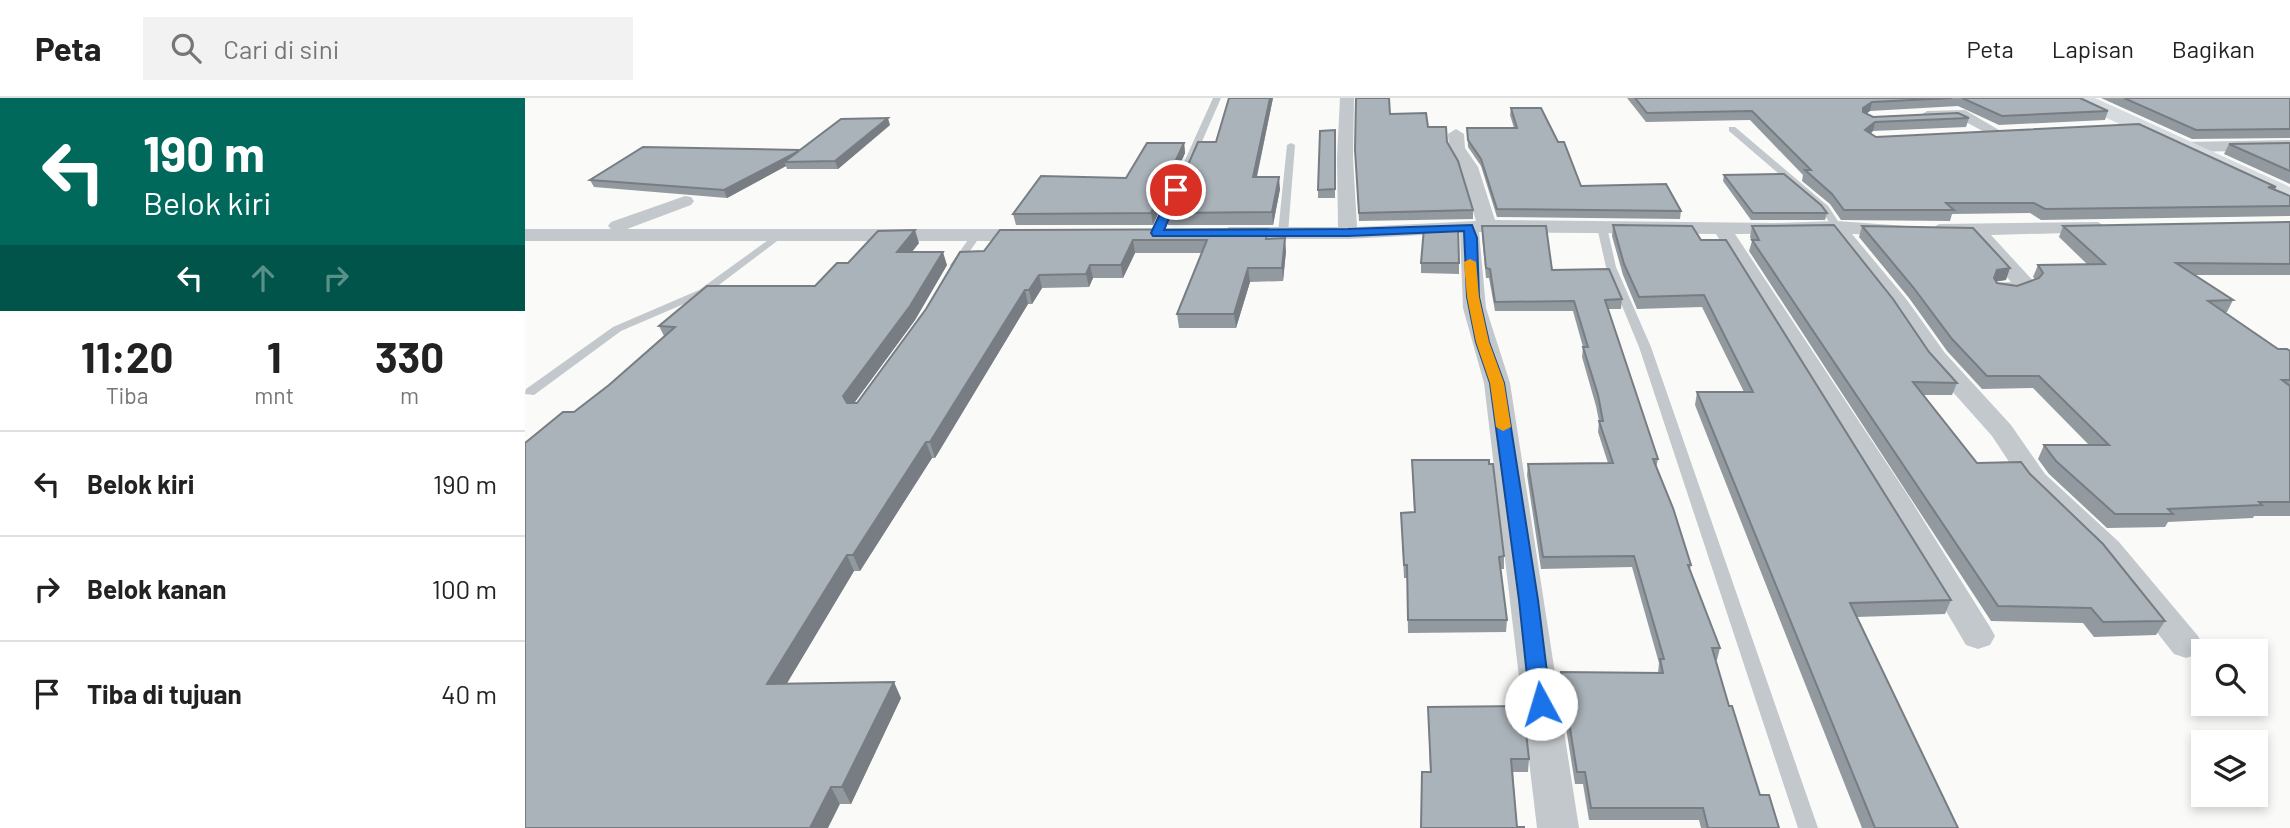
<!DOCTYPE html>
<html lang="id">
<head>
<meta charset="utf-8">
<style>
  :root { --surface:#fff; --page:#f2f2f2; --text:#222; --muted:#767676; --line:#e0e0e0 }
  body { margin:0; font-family:Barlow,sans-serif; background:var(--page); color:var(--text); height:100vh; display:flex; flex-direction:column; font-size:26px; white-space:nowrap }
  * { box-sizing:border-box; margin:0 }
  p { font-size:23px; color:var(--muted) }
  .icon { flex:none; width:38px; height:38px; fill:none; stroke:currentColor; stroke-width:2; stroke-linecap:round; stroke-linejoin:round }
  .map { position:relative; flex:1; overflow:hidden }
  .drawer { display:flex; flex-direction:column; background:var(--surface); width:525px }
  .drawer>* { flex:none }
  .top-card { background:#00695c; color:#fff; overflow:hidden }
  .buttons { position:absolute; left:1666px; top:541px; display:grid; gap:14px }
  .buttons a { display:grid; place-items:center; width:77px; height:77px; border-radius:0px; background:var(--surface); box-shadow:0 4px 10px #0003; font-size:35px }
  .pin { position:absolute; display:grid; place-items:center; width:60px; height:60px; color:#fff; margin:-30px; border:4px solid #fff; border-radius:50%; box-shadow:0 2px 7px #0007 }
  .me { position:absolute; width:77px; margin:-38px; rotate:354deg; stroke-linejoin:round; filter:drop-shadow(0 0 5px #0008) }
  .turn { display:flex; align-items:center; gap:24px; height:147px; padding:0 28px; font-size:32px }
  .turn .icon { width:91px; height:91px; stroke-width:2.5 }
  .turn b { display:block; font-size:49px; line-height:60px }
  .lanes { display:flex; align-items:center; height:66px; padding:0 28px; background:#0003; justify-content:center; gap:35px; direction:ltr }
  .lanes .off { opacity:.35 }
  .eta { display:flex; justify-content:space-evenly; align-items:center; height:119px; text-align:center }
  .eta b { font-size:42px; font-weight:700; line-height:49px }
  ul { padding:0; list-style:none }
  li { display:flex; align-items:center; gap:21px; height:105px; padding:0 28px; border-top:2px solid var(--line) }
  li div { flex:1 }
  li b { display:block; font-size:26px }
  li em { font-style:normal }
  header { display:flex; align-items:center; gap:42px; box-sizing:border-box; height:98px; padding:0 35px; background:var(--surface); border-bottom:2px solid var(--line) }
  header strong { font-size:33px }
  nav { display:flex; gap:38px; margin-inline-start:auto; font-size:24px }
  .search { width:490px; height:63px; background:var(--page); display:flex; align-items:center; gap:18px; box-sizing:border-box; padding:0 24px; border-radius:0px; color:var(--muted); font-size:26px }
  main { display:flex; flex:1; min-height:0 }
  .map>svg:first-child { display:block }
</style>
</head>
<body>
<header>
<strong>Peta</strong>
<div class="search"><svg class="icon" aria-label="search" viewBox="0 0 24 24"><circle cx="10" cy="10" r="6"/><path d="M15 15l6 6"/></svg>Cari di sini</div>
<nav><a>Peta</a><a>Lapisan</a><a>Bagikan</a></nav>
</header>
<main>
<section class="drawer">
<div class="top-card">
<div class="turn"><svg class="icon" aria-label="left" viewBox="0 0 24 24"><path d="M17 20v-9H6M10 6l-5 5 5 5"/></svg><div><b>190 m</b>Belok kiri</div></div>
<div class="lanes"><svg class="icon" aria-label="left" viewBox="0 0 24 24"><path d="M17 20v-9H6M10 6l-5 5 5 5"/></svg><svg class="icon off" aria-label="ahead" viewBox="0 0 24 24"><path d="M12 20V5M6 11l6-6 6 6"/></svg><svg class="icon off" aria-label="right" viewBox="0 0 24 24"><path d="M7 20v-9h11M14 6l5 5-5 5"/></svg></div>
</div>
<div class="eta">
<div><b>11:20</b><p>Tiba</p></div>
<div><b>1</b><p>mnt</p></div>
<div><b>330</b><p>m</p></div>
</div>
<ul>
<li><svg class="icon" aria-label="left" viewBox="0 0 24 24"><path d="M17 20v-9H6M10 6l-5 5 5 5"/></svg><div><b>Belok kiri</b></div><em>190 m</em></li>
<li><svg class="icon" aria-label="right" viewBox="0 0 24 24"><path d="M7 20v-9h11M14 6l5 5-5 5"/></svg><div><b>Belok kanan</b></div><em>100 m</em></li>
<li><svg class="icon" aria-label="arrive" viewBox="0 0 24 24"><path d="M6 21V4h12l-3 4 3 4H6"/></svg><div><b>Tiba di tujuan</b></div><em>40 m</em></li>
</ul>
</section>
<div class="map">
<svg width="1765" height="730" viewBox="0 0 1765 730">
  <rect width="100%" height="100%" fill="#fafaf8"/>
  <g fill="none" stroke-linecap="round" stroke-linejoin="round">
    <!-- lane -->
    <path fill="#c3c8cc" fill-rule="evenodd" d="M 688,0 L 696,0 L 637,135 L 629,137 L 627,135 Z
      M 1204,29 L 1210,29 L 1303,108 L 1317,129 L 1315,131 L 1309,131 L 1296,112 L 1204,33 Z
      M 766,45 L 770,47 L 763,135 L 758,138 L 753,135 L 762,47 Z
      M 1077,126 L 1082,129 L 1091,169 L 1126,249 L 1293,730 L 1273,730 L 1114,249 L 1081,169 L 1072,129 Z
      M 257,132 L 262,135 L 260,137 L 182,196 L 96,233 L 9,297 L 0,296 L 1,291 L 88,229 L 174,192 Z
      M 448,135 L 456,137 L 434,169 L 426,169 L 425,167 Z"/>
    <!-- street -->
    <path fill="#c3c8cc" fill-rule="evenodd" d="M 815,0 L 829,0 L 828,59 L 832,129 L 951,123 L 935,69 L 924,50 L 923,36 L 931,31 L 939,36 L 940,50 L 953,69 L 970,122 L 1251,125 L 1312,123 L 1381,128 L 1384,132 L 1381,136 L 1374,138 L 1327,136 L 1382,202 L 1420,255 L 1486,327 L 1520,376 L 1594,444 L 1673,538 L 1678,547 L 1673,556 L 1661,560 L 1649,556 L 1572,458 L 1500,388 L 1467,338 L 1402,265 L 1366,211 L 1307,135 L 1210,136 L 1382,396 L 1465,529 L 1470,538 L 1465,547 L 1453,551 L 1441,547 L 1352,396 L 1191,136 L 954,134 L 961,210 L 985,285 L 1054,730 L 1012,730 L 959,285 L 938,210 L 935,135 L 823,141 L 704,141 L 694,135 L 704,129 L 813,129 L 812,59 Z
      M 1440,12 L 1479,35 L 1471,40 L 1437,22 L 1402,23 L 1394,18 L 1402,13 Z
      M 1765,42 L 1765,52 L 1661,54 L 1653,49 L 1661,44 Z
      M 160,98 L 166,99 L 169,103 L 166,107 L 102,131 L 510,131 L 520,137 L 510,143 L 0,143 L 0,131 L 86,131 L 83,128 L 86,124 Z
      M 1573,124 L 1583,130 L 1580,134 L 1466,137 L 1511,186 C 1501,198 1485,198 1470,195 L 1467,190 L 1470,185 L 1486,184 L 1446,137 L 1414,138 L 1404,132 L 1414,126 Z"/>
    <!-- highway -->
    <path fill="#d6dbdf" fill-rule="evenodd" d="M 1544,0 L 1570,0 L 1765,89 L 1765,105 L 1547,4 Z"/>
  </g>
  <!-- wall -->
  <path fill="#929a9f" d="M 748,0 L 732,79 L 755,91 L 748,127 L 643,127 L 642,115 L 691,44 Z
    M 1102,0 L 1555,0 L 1583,13 L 1580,22 L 1474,27 L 1433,8 L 1345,13 L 1341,16 L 1348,19 L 1444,20 L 1441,29 L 1348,33 L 1345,36 L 1351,39 L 1751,89 L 1750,92 L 1765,98 L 1765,118 L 1516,122 L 1505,115 L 1427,116 L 1425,123 L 1316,122 L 1305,106 L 1277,83 L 1278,77 L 1225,22 L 1121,24 Z
    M 1576,0 L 1765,0 L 1765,40 L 1667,41 Z
    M 986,10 L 1033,44 L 1056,88 L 1156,113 L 1155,121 L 972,119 L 956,68 L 943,49 L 942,30 L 989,30 L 985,17 Z
    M 865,16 L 903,29 L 922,44 L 948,112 L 948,121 L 834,123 L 830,52 Z
    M 365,27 L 313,71 L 262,71 L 261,68 L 202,100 L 69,89 L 65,82 L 275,52 Z
    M 810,32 L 810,100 L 793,100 L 793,92 Z
    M 659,45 L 660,55 L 628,127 L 491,127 L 488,116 L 601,80 Z
    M 1765,45 L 1765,86 L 1699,56 L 1704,46 Z
    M 1199,77 L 1302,115 L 1300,122 L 1226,122 L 1198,83 Z
    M 1765,124 L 1765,177 L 1669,177 L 1708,202 L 1702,214 L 1699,214 L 1753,251 L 1765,253 L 1765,418 L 1729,418 L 1728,420 L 1643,424 L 1640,429 L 1582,430 L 1524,376 L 1513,361 L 1519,347 L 1564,347 L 1508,290 L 1457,291 L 1422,253 L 1384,200 L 1334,139 L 1337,128 L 1481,182 L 1471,183 L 1472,185 L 1492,188 L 1510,181 L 1508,179 L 1513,167 L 1563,167 L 1534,139 L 1538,128 Z
    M 1088,127 L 1176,142 L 1426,502 L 1420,516 L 1332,519 L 1433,730 L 1337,730 L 1170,307 L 1172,294 L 1219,294 L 1177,209 L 1112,211 L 1098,177 L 1087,138 Z
    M 957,128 L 1027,172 L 1097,201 L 1096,211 L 1083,211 L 1133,361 L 1131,370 L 1166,467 L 1165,471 L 1195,550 L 1192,562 L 1191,562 L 1204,608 L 1235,697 L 1254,730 L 1176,730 L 1174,722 L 1064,722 L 1058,686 L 1050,686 L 1034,586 L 1036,574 L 1133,575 L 1134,565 L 1107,469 L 1016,471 L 1002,377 L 1003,366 L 1083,365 L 1073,334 L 1074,323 L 1071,308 L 1057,259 L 1058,249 L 1048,213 L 970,213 L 964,180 L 961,180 L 957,137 Z
    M 1227,128 L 1404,254 L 1432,285 L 1427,297 L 1398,297 L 1452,365 L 1505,376 L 1640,523 L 1631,537 L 1569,539 L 1558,525 L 1466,523 L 1224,153 L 1227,143 L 1225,139 Z
    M 475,132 L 744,141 L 761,153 L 758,183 L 725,184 L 711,230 L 654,230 L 652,216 L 677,155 L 610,155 L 598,180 L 568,180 L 564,189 L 517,190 L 507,206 L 503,206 L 410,360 L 407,360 L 335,473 L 329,473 L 262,585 L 376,600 L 326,706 L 315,706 L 49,314 L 84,287 L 139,238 L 134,228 L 290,188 L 323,165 L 394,145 L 387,154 L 422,167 L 390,222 L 329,305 L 332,305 L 459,153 Z
    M 896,165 L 934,165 L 934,176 L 896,175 Z
    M 887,362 L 979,458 L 979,471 L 975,471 L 982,522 L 981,534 L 883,535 L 882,480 L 879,480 L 876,415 L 889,414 Z
    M 903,609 L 1004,661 L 1003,674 L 988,674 L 992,729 L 896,730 L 905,674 Z"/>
  <!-- shaded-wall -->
  <path fill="#777d82" d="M 745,0 L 748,0 L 729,91 L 728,79 Z
    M 1347,4 L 1345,13 L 1336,19 L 1338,10 Z
    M 363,20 L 365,27 L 313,71 L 310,63 Z
    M 1350,24 L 1348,33 L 1338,42 L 1340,32 Z
    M 659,45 L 660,55 L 628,127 L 626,115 Z
    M 274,53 L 259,64 L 261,68 L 202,100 L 199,92 Z
    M 754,79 L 755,91 L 748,127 L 747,114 Z
    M 390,132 L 394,145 L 376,167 L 372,154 Z
    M 760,140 L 761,153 L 758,183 L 757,170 Z
    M 608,142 L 610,155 L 598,180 L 596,167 Z
    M 418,154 L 422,167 L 390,222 L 324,312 L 318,298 Z
    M 565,167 L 568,180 L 564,189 L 561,176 Z
    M 723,170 L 725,184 L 711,230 L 709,216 Z
    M 1485,170 L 1481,182 L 1468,184 L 1472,172 Z
    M 514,177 L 517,190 L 507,206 L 504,192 Z
    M 500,192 L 503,206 L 410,360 L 405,344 Z
    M 401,344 L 407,360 L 335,473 L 328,457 Z
    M 322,457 L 329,473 L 252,602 L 242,586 Z
    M 369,584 L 376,600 L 326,706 L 317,689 Z
    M 306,689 L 315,706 L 303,730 L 285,730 Z"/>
  <!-- building -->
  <path fill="#aab3b9" stroke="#777d82" stroke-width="2" d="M 704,0 L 745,0 L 728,79 L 754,79 L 747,114 L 642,115 L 673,44 L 691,44 Z
    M 831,0 L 864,0 L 865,16 L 901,15 L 903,29 L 921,29 L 922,44 L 933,63 L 948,112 L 834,115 L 830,52 Z
    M 1110,0 L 1427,0 L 1347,4 L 1338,10 L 1338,14 L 1348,19 L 1433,15 L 1444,20 L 1350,24 L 1340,32 L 1351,39 L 1614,26 L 1751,89 L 1743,89 L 1765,98 L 1765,108 L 1520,111 L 1509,105 L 1421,105 L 1429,112 L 1319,112 L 1307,96 L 1280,72 L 1286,72 L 1227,13 L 1122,15 Z
    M 1437,0 L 1555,0 L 1583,13 L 1477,18 Z
    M 1599,0 L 1765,0 L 1765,31 L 1671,32 Z
    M 986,10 L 1016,10 L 1033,44 L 1039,44 L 1056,88 L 1141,86 L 1156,113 L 972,111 L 956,61 L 943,42 L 942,30 L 992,30 Z
    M 363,20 L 310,63 L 259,64 L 274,53 L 199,92 L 65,82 L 118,49 L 275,52 L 316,21 Z
    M 810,32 L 810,91 L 793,92 L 795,33 Z
    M 622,45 L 659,45 L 626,115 L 488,116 L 516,78 L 601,80 Z
    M 1765,45 L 1765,73 L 1704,46 Z
    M 1259,76 L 1296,107 L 1302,115 L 1228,115 L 1199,77 Z
    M 1765,124 L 1765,166 L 1651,165 L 1708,202 L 1683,203 L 1753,251 L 1762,251 L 1765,253 L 1765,282 L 1757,282 L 1765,288 L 1765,404 L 1734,404 L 1737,407 L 1643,411 L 1648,416 L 1590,416 L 1531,363 L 1519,347 L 1584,347 L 1514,278 L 1462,278 L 1427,241 L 1388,189 L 1337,128 L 1448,130 L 1485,170 L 1472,172 L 1469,180 L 1472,185 L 1492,188 L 1514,180 L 1518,175 L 1513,167 L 1580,166 L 1538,128 Z
    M 1088,127 L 1167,128 L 1176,142 L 1201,142 L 1426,502 L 1325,505 L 1433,730 L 1350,730 L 1172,294 L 1228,294 L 1179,197 L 1114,199 L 1099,166 Z
    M 1309,127 L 1368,201 L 1404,254 L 1432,285 L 1388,284 L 1452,365 L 1496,364 L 1505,376 L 1578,446 L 1640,523 L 1578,524 L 1566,510 L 1473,508 L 1227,142 L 1234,142 L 1227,128 Z
    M 933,128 L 934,165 L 896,165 L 899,130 Z
    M 957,128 L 1021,128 L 1027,172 L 1084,171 L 1097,201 L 1080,202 L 1133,361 L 1128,361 L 1148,410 L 1166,467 L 1163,467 L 1195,550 L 1187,550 L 1204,608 L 1207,608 L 1235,697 L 1244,697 L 1254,730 L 1183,730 L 1178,710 L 1066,710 L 1060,674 L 1052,674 L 1036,574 L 1138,575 L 1135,561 L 1139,561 L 1109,458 L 1018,459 L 1003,366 L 1088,365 L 1074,323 L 1078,323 L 1073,297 L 1058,249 L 1063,249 L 1049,203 L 970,204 L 965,171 L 961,170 Z
    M 743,131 L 741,141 L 760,140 L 757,170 L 723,170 L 709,216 L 652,216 L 682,142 L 608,142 L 596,167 L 565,167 L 561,176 L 514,177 L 504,192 L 500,192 L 405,344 L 401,344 L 328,457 L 322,457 L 242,586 L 369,584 L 317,689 L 306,689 L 285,730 L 0,730 L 0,345 L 38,314 L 49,314 L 84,287 L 150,229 L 134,228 L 182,188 L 290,188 L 312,165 L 323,165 L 353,133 L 390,132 L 372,154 L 418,154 L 385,208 L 318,298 L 322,305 L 332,305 L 401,211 L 435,154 L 459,153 L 475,132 Z
    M 887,362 L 964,362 L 964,366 L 968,366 L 979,458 L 974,459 L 982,522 L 883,522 L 882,467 L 879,467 L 876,415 L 890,414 Z
    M 998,608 L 1004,661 L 986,661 L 992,729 L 999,729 L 999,730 L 896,730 L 897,674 L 906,674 L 903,609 Z"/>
  <!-- route -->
  <path fill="#1a73e8" stroke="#114b97" stroke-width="2" d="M 651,89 L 656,92 L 639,132 L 823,131 L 947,127 L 952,140 L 954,199 L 964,244 L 979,285 L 1013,502 L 1026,606 L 1023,612 L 1016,614 L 1008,612 L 1005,606 L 994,502 L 965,285 L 951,244 L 942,199 L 939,133 L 823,138 L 628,138 L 626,135 L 646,92 Z"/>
  <!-- slow -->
  <path fill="#f59e0b" d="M 945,161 L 951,164 L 954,199 L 964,244 L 979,285 L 986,329 L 978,333 L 971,329 L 965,285 L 951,244 L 942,199 L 939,164 Z"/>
</svg>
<div class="buttons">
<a><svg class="icon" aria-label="search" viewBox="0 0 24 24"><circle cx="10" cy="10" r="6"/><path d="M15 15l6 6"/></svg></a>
<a><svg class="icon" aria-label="layers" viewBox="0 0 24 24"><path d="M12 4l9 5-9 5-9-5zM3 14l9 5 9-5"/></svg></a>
</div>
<div class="pin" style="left:651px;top:92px;background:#d93025"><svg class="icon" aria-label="arrive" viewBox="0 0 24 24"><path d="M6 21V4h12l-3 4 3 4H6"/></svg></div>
<svg class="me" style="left:1016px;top:606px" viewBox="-20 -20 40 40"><circle r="19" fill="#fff"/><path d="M0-13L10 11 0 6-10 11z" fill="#1a73e8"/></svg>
</div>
</main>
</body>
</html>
